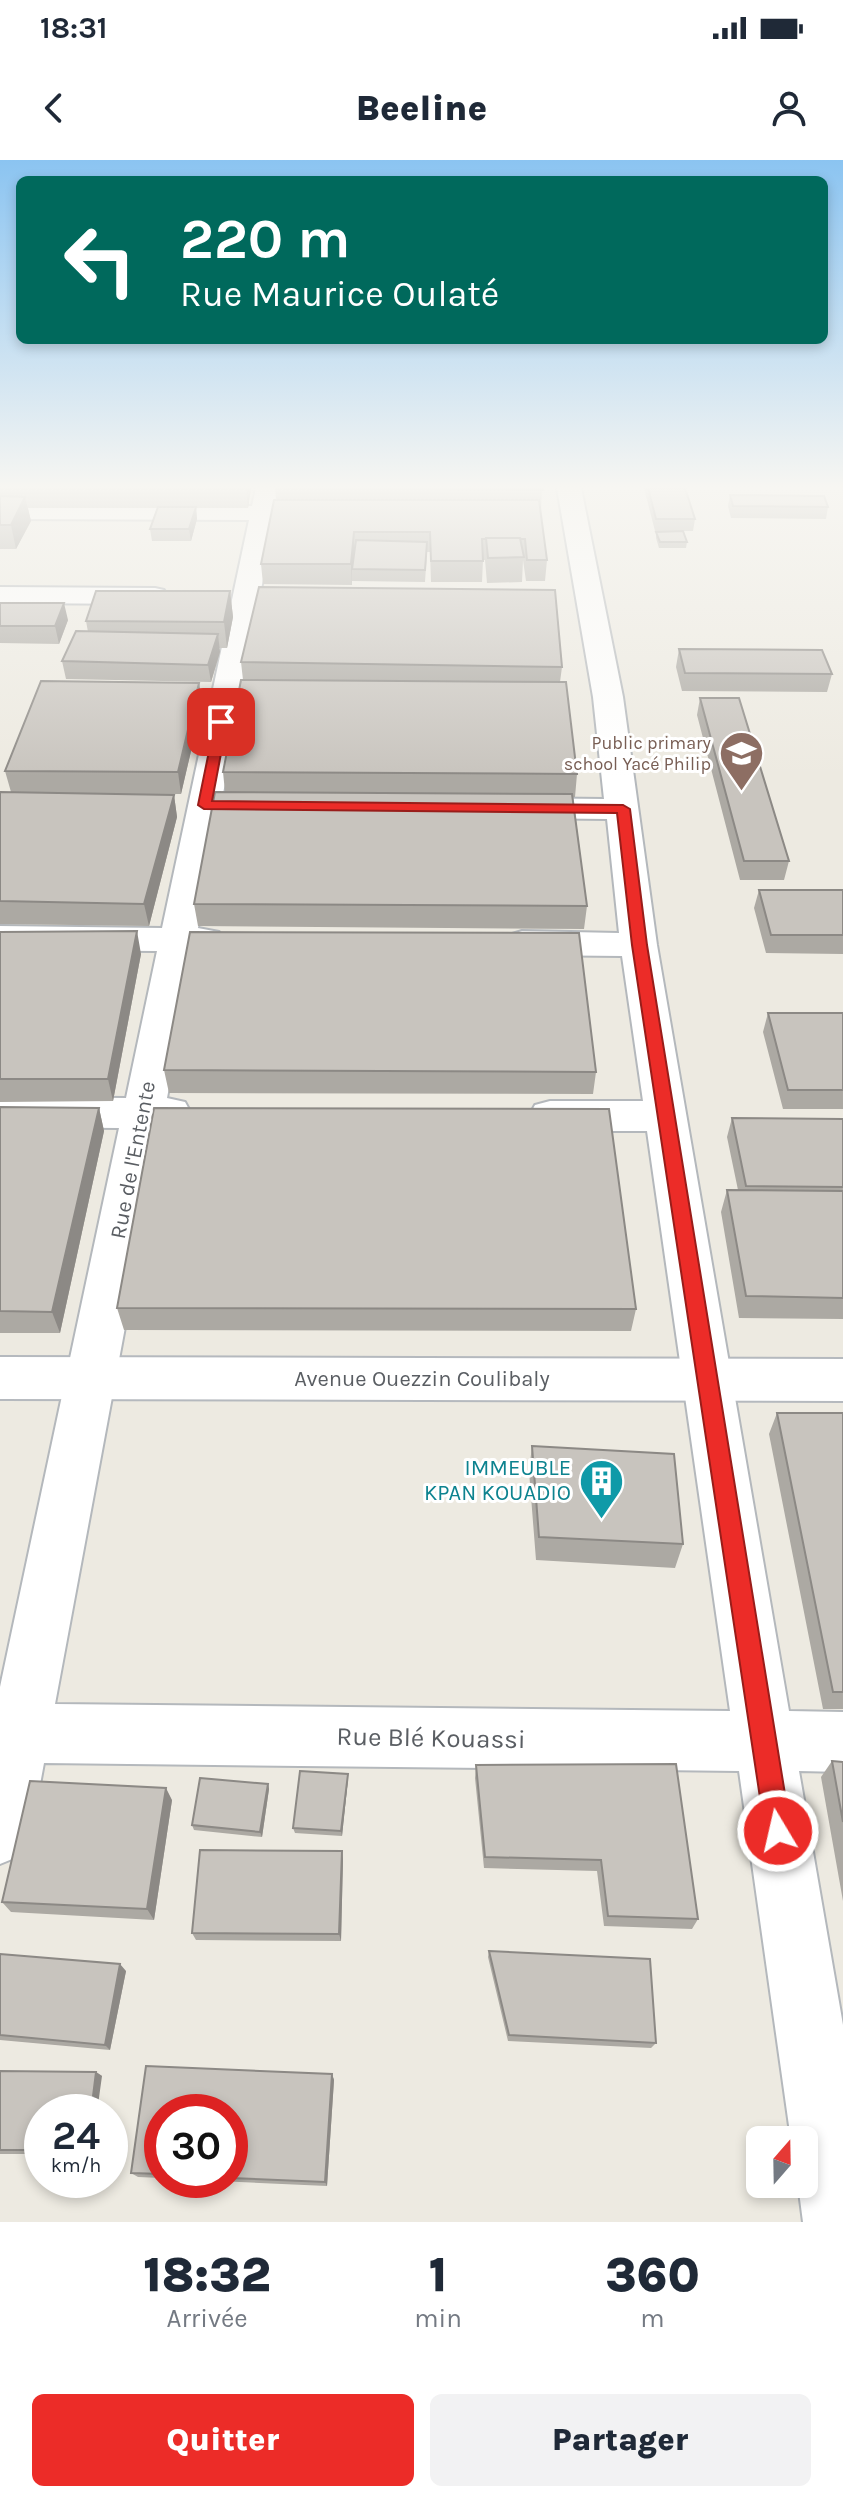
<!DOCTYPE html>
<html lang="fr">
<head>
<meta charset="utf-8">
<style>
  :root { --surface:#fff; --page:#f2f2f3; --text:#1f2937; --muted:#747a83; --accent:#ec2c28 }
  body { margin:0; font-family:Karla,sans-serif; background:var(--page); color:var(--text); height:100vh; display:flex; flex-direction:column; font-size:30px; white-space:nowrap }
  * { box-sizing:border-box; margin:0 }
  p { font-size:26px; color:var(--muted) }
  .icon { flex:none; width:44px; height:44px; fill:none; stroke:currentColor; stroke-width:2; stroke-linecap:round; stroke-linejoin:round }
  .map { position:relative; height:2062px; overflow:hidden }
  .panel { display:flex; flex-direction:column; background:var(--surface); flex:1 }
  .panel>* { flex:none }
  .guide { position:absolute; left:16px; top:16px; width:812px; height:168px; border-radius:12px; box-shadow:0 4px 12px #0003; background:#00695c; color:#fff; overflow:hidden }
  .needle { width:52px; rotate:20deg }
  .fabs { position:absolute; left:746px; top:1966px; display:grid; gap:16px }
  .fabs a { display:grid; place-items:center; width:72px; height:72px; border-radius:12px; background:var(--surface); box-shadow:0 4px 12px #0003; font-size:40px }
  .speed { position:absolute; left:24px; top:1934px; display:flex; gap:16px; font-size:40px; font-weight:700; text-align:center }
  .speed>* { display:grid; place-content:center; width:104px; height:104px; border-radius:50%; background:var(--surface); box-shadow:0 4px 12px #0003; line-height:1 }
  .speed small { font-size:20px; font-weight:400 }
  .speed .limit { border:12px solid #d22; background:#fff; color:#111 }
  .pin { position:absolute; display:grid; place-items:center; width:68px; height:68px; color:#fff; margin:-34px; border-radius:16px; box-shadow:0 4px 12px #0006 }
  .me { position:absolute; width:88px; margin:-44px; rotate:351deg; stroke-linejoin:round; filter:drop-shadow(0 0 6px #0008) }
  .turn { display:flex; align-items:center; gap:28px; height:168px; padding:0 32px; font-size:36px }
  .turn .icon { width:104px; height:104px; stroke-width:2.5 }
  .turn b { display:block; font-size:56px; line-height:68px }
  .eta { display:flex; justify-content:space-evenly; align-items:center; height:136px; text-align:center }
  .eta b { font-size:48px; font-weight:800; line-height:56px }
  .cta { display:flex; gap:16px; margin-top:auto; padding:16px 32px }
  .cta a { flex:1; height:92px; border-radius:12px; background:var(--accent); color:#fff; font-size:32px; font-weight:800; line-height:92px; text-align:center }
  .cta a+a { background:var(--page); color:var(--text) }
  .status { display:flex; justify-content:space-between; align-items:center; height:56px; padding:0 40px; background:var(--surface); direction:ltr }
  .status svg { height:22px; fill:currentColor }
  header { display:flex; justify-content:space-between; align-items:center; height:104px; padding:0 32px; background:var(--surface); font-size:36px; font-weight:800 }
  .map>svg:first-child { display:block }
</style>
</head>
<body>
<div class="status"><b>18:31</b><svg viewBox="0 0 49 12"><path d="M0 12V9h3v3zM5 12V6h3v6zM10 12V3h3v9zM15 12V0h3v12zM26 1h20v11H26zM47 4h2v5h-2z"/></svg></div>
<header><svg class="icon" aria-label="back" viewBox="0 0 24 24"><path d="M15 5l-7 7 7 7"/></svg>Beeline<svg class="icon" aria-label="person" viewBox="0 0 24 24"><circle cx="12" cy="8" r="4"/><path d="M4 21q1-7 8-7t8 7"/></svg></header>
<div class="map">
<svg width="843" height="2062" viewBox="0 0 843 2062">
  <rect width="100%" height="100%" fill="#edeae1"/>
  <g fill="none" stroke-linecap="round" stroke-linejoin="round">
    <defs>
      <path id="street" d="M 256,328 L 280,328 L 277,346 L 300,348 L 303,353 L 300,358 L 274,360 L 198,768 L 219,772 L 224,780 L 219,788 L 194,791 L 167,938 L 185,942 L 191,953 L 185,964 L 162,968 L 55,1544 L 730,1551 L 647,971 L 550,971 L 535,967 L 529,956 L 535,945 L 550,941 L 643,941 L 622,796 L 522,795 L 509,791 L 504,783 L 509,775 L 522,771 L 619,773 L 607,659 L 514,658 L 502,655 L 498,648 L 502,641 L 514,638 L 604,639 L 593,537 L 557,328 L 581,328 L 623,537 L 657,785 L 789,1551 L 843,1552 L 843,1612 L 799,1611 L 843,1865 L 843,2062 L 803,2062 L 798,2024 L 804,2024 L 804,1980 L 791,1980 L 739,1611 L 44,1603 L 31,1673 L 22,1695 L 0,1704 L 0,1527 L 119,968 L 0,967 L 0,937 L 126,938 L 157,791 L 0,790 L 0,766 L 162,768 L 249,360 L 0,359 L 0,345 L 252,346 Z
        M 0,427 L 155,428 L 164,430 L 168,436 L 164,442 L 155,444 L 0,443 Z"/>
      <path id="secondary" d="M 0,1197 L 843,1199 L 843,1241 L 0,1239 Z"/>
    </defs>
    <!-- street casing -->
    <use href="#street" stroke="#b4b8bc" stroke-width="4"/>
    <!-- secondary casing -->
    <use href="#secondary" stroke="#b5b9be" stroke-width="4"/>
    <!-- street -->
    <use href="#street" fill="#fff" fill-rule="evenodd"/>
    <!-- secondary -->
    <use href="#secondary" fill="#fff" fill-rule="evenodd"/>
  </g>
  <!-- wall -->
  <path fill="#aca9a3" d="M 0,328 L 251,328 L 248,348 L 196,348 L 197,359 L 191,381 L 152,381 L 150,369 L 157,348 L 28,348 L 31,361 L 16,389 L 0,389 Z
    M 275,328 L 542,328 L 541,350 L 540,350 L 547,400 L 545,421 L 526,421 L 523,400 L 522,422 L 487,423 L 485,400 L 483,400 L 482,422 L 431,422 L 430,392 L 427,392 L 425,422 L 352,421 L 352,420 L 352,425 L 263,424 L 261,404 L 276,340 Z
    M 644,328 L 685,328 L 695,359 L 693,371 L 655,371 Z
    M 730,335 L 828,347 L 826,359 L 731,358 L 728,346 Z
    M 656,372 L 687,382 L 686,388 L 659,388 L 656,378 Z
    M 230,431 L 233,457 L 227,488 L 219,488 L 220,492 L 211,522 L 66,519 L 62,501 L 88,472 L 86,461 Z
    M 0,443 L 68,460 L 59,484 L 0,483 Z
    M 679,489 L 832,514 L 827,532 L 682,531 L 676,507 Z
    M 241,502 L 562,507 L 560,522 L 577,614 L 575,637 L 573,637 L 587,746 L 584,769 L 198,766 L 194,744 L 225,632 L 223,612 L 243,520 Z
    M 199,523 L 202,544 L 181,634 L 106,634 L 174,635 L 177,657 L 149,766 L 0,764 L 0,632 L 11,632 L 5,611 Z
    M 700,538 L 789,701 L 784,720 L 740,720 L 697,555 Z
    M 759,730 L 843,730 L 843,794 L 766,793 L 754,748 Z
    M 0,772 L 141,794 L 113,941 L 0,942 Z
    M 768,853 L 843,853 L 843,949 L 783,949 L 763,872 Z
    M 164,910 L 596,912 L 593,934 L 169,933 Z
    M 0,947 L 99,948 L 104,971 L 60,1173 L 0,1173 Z
    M 732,958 L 843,959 L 843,1159 L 739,1158 L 721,1052 L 727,1030 L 738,1030 L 727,977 Z
    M 117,1148 L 636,1149 L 631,1171 L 124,1170 Z
    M 777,1253 L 843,1253 L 843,1549 L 823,1549 L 769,1274 Z
    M 532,1286 L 683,1384 L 675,1408 L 536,1400 L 529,1311 Z
    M 832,1601 L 843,1602 L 843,1741 L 821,1617 Z
    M 476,1605 L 698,1759 L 692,1769 L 604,1766 L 597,1711 L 484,1708 L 475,1618 Z
    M 348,1614 L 348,1619 L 342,1676 L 295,1673 L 293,1668 Z
    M 268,1624 L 269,1629 L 262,1677 L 194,1670 L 192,1665 Z
    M 172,1640 L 154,1760 L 11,1752 L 2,1742 Z
    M 342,1691 L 343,1699 L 341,1781 L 196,1780 L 192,1773 Z
    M 489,1791 L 656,1883 L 651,1888 L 508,1881 L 488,1797 Z
    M 0,1794 L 126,1811 L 110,1890 L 0,1880 Z
    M 146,1906 L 332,1914 L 334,1920 L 327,2026 L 196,2020 L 230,2020 L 230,1952 L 162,1952 L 162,2018 L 138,2017 L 131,2013 Z
    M 0,1911 L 96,1912 L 102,1916 L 42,1952 L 42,1994 L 0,1994 Z"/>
  <!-- shaded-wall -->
  <path fill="#8c8985" d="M 246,328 L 251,328 L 248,348 Z
    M 25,337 L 31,361 L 16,389 L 11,365 Z
    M 196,347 L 197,359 L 191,381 L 189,369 Z
    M 354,372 L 354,392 L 352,409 L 352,425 L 351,404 Z
    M 230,431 L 233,457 L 227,488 L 224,462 Z
    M 64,443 L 68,460 L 59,484 L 55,466 Z
    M 218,474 L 220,492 L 211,522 L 208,505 Z
    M 199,523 L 202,544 L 181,634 L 178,612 Z
    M 174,635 L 177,657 L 149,766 L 144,744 Z
    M 137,771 L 141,794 L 113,941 L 108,919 Z
    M 99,948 L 104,971 L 60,1173 L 52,1152 Z
    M 348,1614 L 348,1619 L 342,1676 L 341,1671 Z
    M 268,1624 L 269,1629 L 262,1677 L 260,1672 Z
    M 166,1628 L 172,1640 L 154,1760 L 147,1749 Z
    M 342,1691 L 343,1699 L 341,1781 L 339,1774 Z
    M 120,1804 L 126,1811 L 110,1890 L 105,1885 Z
    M 96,1912 L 102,1916 L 97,1952 L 91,1952 Z
    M 332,1914 L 334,1920 L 327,2026 L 325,2022 Z"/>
  <!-- building -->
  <path fill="#c8c4be" stroke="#8c8985" stroke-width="2" d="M 303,328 L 542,328 L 543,330 Z
    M 648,328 L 685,328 L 695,359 L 656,359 Z
    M 730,335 L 824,336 L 828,347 L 733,346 Z
    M 0,336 L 25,337 L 11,365 L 0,365 Z
    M 274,340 L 539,340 L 547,400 L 527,400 L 525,379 L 521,379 L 520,378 L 486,378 L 486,379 L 482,379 L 483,401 L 431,401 L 430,372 L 354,372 L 351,404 L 261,404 Z
    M 158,347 L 196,347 L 189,369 L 150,369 Z
    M 683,371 L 687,382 L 660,382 L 656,372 Z
    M 486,378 L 520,378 L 524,397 L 488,398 Z
    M 356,380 L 427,382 L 425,410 L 352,409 Z
    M 259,427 L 555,430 L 562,507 L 241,502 Z
    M 96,431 L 230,431 L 224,462 L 86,461 Z
    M 0,443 L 64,443 L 55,466 L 0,466 Z
    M 76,471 L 218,474 L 208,505 L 62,501 Z
    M 679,489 L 822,490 L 832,514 L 685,513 Z
    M 241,520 L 566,522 L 577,614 L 223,612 Z
    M 41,521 L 199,523 L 178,612 L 5,611 Z
    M 700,538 L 739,538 L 789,701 L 744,701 Z
    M 0,632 L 174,635 L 144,744 L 0,741 Z
    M 215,632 L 572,634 L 587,746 L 194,744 Z
    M 759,730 L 843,730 L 843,775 L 771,775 Z
    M 137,771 L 108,919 L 0,919 L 0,772 Z
    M 190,772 L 579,773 L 596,912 L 164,910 Z
    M 768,853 L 843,853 L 843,930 L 788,930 Z
    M 0,947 L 99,948 L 52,1152 L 0,1151 Z
    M 154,948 L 609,949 L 636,1149 L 117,1148 Z
    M 732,958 L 843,959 L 843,1027 L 746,1026 Z
    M 727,1030 L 843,1031 L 843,1138 L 746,1136 Z
    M 777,1253 L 843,1253 L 843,1532 L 833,1532 Z
    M 532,1286 L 674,1294 L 683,1384 L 539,1377 Z
    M 832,1601 L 843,1602 L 843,1662 Z
    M 676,1604 L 698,1759 L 608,1756 L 601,1700 L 485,1697 L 476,1605 Z
    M 300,1611 L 348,1614 L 341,1671 L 293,1668 Z
    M 200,1618 L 268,1624 L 260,1672 L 192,1665 Z
    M 30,1621 L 166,1628 L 147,1749 L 2,1742 Z
    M 200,1690 L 342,1691 L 339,1774 L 192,1773 Z
    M 489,1791 L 650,1799 L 656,1883 L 509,1875 Z
    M 0,1794 L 120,1804 L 105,1885 L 0,1875 Z
    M 146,1906 L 332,1914 L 325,2022 L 230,2018 L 230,1952 L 162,1952 L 162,2014 L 131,2013 Z
    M 0,1911 L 96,1912 L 91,1952 L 42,1952 L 42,1990 L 0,1990 Z"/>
  <!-- sky -->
  <linearGradient id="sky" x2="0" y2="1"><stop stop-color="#8bc4f1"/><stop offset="0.53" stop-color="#f7f6f2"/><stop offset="1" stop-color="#f7f6f2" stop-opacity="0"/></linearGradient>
  <rect width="843" height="617" fill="url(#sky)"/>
  <!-- route -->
  <path fill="#ec2c28" stroke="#991d1a" stroke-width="2" d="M 221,558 L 227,562 L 212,641 L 623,645 L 630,649 L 647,785 L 791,1671 L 788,1680 L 778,1684 L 769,1680 L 765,1671 L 632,785 L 617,653 L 204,649 L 198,645 L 215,562 Z"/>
  <!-- icons -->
  <defs>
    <symbol id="school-pin" viewBox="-11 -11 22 30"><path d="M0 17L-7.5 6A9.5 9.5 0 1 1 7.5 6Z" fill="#8d6e63" stroke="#fff"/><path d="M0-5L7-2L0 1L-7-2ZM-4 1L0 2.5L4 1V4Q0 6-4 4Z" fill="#fff"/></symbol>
    <symbol id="building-pin" viewBox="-11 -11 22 30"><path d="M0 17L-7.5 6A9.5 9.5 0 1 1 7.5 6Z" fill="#0f9aa8" stroke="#fff"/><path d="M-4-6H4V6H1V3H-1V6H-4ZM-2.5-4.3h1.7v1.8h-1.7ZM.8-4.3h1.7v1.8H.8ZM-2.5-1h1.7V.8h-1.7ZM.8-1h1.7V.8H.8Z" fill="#fff"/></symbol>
  </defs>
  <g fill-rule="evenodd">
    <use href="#school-pin" x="716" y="568" width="51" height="69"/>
    <use href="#building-pin" x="576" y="1296" width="51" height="69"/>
  </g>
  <g text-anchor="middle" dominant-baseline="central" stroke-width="6" stroke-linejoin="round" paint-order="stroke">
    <!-- far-education labels -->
    <g font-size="18" fill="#785e54" stroke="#fff" text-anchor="end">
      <text x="711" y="583">Public primary<tspan x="711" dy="21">school Yacé Philip</tspan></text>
    </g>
    <!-- street labels -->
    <g font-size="22" fill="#5a5e63" stroke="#fff">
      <text transform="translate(133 1000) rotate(-79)">Rue de l'Entente</text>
      <text x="422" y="1219">Avenue Ouezzin Coulibaly</text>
    </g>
    <!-- culture labels -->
    <g font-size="22" fill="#0d838f" stroke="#fff" text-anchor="end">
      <text x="571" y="1308">IMMEUBLE<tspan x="571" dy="25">KPAN KOUADIO</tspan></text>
    </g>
    <!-- near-street labels -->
    <g font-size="26" fill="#5a5e63" stroke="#fff">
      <text transform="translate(431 1578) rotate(1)">Rue Blé Kouassi</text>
    </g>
  </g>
</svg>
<div class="fabs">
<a><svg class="needle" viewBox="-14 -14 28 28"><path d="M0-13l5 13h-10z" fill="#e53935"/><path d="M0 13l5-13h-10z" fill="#747a83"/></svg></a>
</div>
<div class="speed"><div>24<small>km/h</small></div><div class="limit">30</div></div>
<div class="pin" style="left:221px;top:562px;background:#d93025"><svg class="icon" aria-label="arrive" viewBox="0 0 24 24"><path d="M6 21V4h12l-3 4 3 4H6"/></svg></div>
<svg class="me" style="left:778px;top:1671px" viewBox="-20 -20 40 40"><circle r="17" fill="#ec2c28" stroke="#fff" stroke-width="3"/><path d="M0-11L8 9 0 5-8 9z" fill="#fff"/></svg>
<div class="guide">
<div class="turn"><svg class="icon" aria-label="left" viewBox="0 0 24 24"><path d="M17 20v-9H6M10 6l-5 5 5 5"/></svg><div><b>220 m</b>Rue Maurice Oulaté</div></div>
</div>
</div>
<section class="panel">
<div class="eta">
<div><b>18:32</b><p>Arrivée</p></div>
<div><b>1</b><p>min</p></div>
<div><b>360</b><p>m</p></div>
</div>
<div class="cta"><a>Quitter</a><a>Partager</a></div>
</section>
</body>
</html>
